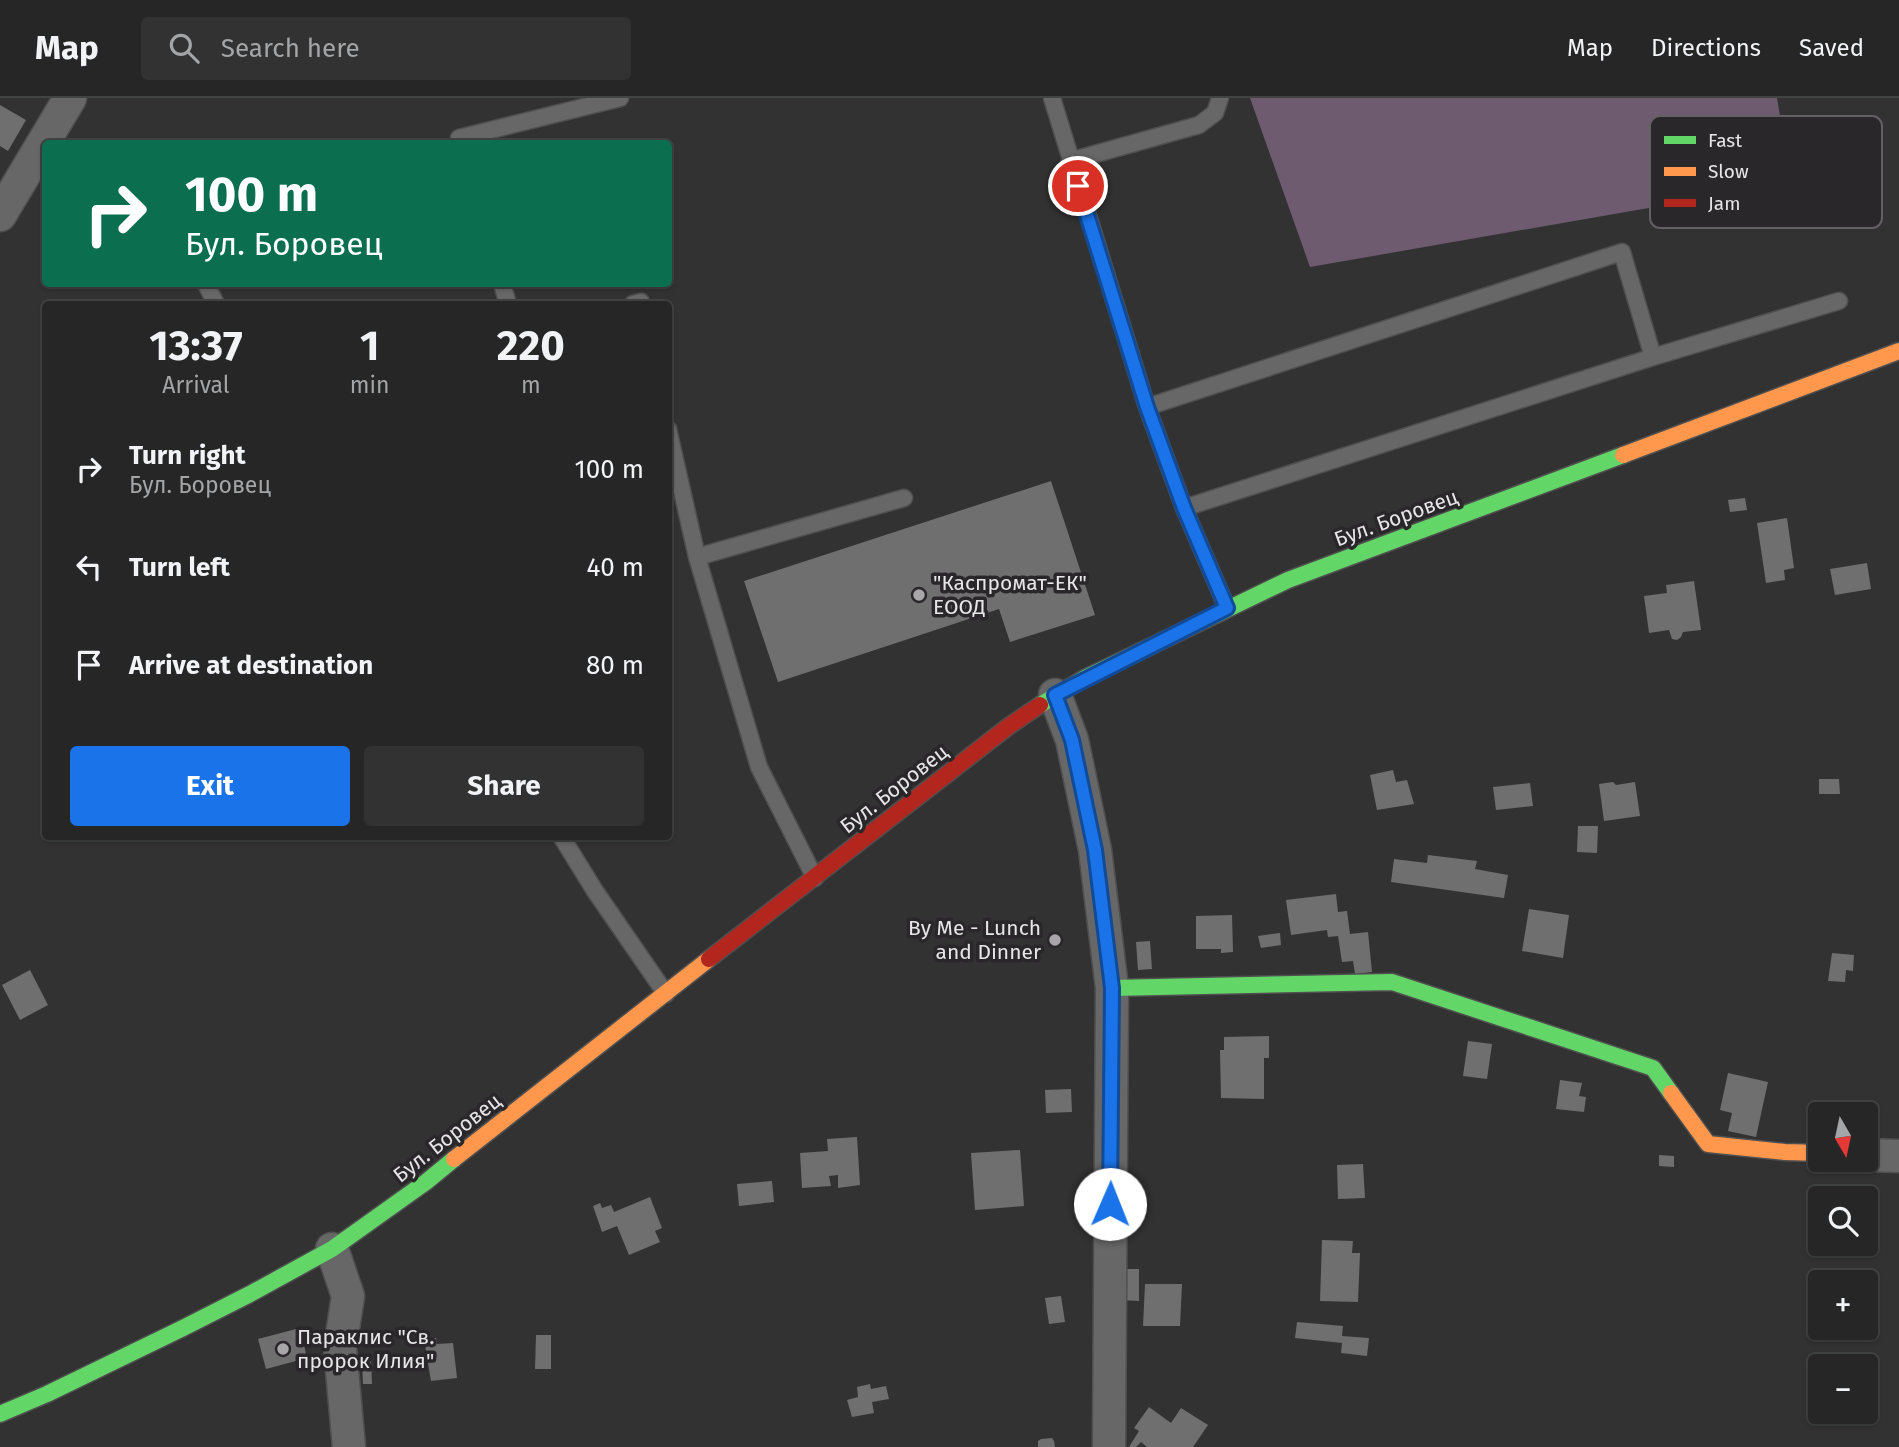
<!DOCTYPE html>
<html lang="en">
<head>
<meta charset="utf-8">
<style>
  :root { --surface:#262626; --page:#323232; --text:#f1f3f6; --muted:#a4a5a7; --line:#424343; --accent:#1a73e8 }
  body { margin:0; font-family:"Fira Sans",sans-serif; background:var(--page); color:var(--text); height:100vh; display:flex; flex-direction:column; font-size:26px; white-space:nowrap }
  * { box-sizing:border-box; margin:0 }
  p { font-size:23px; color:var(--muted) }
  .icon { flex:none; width:38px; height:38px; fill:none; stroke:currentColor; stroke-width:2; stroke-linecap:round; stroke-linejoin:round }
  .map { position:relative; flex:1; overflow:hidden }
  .details { position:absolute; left:42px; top:203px; width:630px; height:539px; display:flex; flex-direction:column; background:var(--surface); border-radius:7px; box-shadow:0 2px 5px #0004,0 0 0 2px var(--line) }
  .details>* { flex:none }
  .guide { position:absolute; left:42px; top:42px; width:630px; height:147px; border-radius:7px; box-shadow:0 2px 5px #0004,0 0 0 2px var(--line); background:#0b6e4f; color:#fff; overflow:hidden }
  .needle { width:46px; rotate:171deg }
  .tools { position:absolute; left:1808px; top:1004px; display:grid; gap:14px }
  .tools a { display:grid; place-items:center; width:70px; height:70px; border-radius:7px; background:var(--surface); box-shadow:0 2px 5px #0004,0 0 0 2px var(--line); font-size:35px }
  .pin { position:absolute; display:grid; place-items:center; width:60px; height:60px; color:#fff; margin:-30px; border:4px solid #fff; border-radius:50%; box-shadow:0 2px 7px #0007 }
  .me { position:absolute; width:77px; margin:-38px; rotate:1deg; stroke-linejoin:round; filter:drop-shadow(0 0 5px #0008) }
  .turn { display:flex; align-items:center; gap:24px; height:147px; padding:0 28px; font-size:32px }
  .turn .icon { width:91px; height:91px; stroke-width:2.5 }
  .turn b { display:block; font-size:49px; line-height:60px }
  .eta { display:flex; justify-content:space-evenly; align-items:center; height:119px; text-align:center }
  .eta b { font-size:42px; font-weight:700; line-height:49px }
  .action { display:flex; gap:14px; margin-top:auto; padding:14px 28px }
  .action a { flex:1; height:80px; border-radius:7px; background:var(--accent); color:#fff; font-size:28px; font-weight:700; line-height:80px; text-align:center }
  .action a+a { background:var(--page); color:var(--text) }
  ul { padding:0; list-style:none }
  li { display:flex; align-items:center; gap:21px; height:98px; padding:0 28px }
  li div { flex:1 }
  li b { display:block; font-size:26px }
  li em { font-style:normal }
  header { display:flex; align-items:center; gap:42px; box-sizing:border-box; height:98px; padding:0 35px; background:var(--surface); border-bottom:2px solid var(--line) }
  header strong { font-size:33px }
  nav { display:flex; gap:38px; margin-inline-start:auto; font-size:24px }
  .search { width:490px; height:63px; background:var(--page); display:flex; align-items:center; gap:18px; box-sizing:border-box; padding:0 24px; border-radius:7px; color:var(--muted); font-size:26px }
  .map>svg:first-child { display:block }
</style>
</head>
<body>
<header>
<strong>Map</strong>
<div class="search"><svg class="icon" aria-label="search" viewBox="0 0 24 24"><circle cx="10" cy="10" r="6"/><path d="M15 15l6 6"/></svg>Search here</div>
<nav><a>Map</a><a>Directions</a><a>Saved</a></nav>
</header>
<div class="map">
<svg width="1899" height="1349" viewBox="0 0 1899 1349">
  <rect width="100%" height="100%" fill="#333233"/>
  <!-- forest -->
  <path fill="#6e5b70" d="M 1250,0 L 1777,0 L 1791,85 L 1310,169 Z"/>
  <!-- building -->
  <path fill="#706f70" d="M 0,7 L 26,22 L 8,53 L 0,48 Z
    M 1051,383 L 1095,517 L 1010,544 L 999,511 L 778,584 L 744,483 Z
    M 1745,400 L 1747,412 L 1730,414 L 1728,402 Z
    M 1787,420 L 1794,470 L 1784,472 L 1785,482 L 1766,485 L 1757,425 Z
    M 1867,465 L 1871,491 L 1835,497 L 1830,471 Z
    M 1694,483 L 1701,532 L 1683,534 L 1681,539 L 1677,542 L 1672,541 L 1669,532 L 1649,535 L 1644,498 L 1667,495 L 1666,487 Z
    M 1393,672 L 1396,684 L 1407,682 L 1414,706 L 1377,712 L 1370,677 Z
    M 1819,681 L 1839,681 L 1840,696 L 1819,696 Z
    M 1613,684 L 1616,687 L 1635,684 L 1640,718 L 1604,723 L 1599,686 Z
    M 1530,685 L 1533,708 L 1496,712 L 1493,689 Z
    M 1578,728 L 1598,728 L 1597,755 L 1577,754 Z
    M 1428,757 L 1477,763 L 1475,771 L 1508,777 L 1504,800 L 1391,784 L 1394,761 L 1427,765 Z
    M 1336,796 L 1338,814 L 1347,813 L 1350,836 L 1368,834 L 1372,874 L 1355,876 L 1353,863 L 1342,864 L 1338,838 L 1328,839 L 1327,832 L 1291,837 L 1286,802 Z
    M 1529,811 L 1569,817 L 1563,860 L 1522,853 Z
    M 1232,817 L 1233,854 L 1221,855 L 1221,851 L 1196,851 L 1196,818 Z
    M 1280,835 L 1281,847 L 1261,850 L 1258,838 Z
    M 1150,843 L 1152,871 L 1138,872 L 1136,844 Z
    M 1832,855 L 1854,857 L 1853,873 L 1846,872 L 1845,884 L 1828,883 Z
    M 30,872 L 48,907 L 20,922 L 2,887 Z
    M 1269,938 L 1269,960 L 1264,960 L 1264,1001 L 1221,1000 L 1220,952 L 1224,952 L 1224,939 Z
    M 1468,943 L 1492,946 L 1487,981 L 1463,978 Z
    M 1728,975 L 1768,984 L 1756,1039 L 1728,1033 L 1732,1015 L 1720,1012 Z
    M 1560,982 L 1582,985 L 1579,998 L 1586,999 L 1584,1014 L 1556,1011 Z
    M 1071,991 L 1072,1014 L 1046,1015 L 1045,992 Z
    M 857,1039 L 860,1087 L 838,1090 L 838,1077 L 829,1078 L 831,1088 L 802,1090 L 800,1055 L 828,1053 L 827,1041 Z
    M 1020,1052 L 1024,1108 L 975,1112 L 971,1055 Z
    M 1659,1057 L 1674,1058 L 1674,1069 L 1659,1068 Z
    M 1363,1066 L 1365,1100 L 1338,1101 L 1337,1067 Z
    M 772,1083 L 774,1104 L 739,1108 L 737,1086 Z
    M 650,1099 L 662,1130 L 655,1133 L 660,1144 L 629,1157 L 617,1128 L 602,1134 L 593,1108 L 600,1105 L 602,1110 L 611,1107 L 614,1114 Z
    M 1322,1142 L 1353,1143 L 1352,1155 L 1360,1155 L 1358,1204 L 1320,1203 Z
    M 1120,1171 L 1139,1171 L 1139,1203 L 1120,1202 Z
    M 1145,1186 L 1182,1186 L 1180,1228 L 1143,1228 Z
    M 1061,1198 L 1065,1224 L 1049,1226 L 1045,1200 Z
    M 1297,1224 L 1343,1228 L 1342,1238 L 1369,1240 L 1367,1258 L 1341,1255 L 1342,1245 L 1295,1240 Z
    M 300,1230 L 307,1260 L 266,1271 L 258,1241 Z
    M 536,1237 L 551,1237 L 551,1271 L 535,1271 Z
    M 436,1240 L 437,1246 L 453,1245 L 457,1280 L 431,1283 L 424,1241 Z
    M 362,1263 L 371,1263 L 372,1286 L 363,1286 Z
    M 870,1286 L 871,1291 L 886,1288 L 889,1301 L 872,1304 L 874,1315 L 852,1319 L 847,1302 L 858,1299 L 857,1289 Z
    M 1149,1309 L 1171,1325 L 1181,1310 L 1208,1327 L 1193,1349 L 1147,1349 L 1141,1344 L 1136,1349 L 1129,1349 L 1139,1333 L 1134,1330 Z
    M 1052,1340 L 1054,1343 L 1055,1349 L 1038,1349 L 1038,1343 L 1041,1341 Z"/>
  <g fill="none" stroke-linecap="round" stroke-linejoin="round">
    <defs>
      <path id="lane" d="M 1052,0 L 1147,309 L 1184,410 L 1227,510
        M 460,46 L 459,40 L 620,0
        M 1070,63 L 1199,27 L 1215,15 L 1220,0
        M 206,186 L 216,206
        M 502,186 L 508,206
        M 633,206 L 641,204 L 641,206
        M 1653,259 L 1839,203
        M 1147,309 L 1622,154 L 1653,259 L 1184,410
        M 668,331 L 697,459 L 759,669 L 815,780
        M 697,459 L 904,400
        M 561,738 L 595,793 L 666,896"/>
      <path id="street" d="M 0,117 L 70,0
        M 1055,597 L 1072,642 L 1095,752 L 1112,890 L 1109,1349
        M 1866,1057 L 1899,1058
        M 332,1151 L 348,1198 L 340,1250 L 349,1349"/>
      <path id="fast" d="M 1040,607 L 1085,580 L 1288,482 L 1623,357
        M 1112,890 L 1392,884 L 1653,970 L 1671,995
        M 0,1316 L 47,1296 L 183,1230 L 250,1196 L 332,1151 L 426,1084 L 454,1061"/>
      <path id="slow" d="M 1623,357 L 1899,253
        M 1671,995 L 1708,1046 L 1785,1054 L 1820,1055
        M 454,1061 L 709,861"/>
      <path id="jam" d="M 709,861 L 1009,628 L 1040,607"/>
    </defs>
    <!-- lane casing -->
    <use href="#lane" stroke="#504f50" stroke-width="19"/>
    <!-- street casing -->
    <use href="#street" stroke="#504f50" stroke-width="35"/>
    <!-- fast casing -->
    <use href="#fast" stroke="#504f50" stroke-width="19"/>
    <!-- slow casing -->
    <use href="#slow" stroke="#504f50" stroke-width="19"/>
    <!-- jam casing -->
    <use href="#jam" stroke="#504f50" stroke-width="19"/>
    <!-- lane -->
    <use href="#lane" stroke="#686768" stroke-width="16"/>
    <!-- street -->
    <use href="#street" stroke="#686768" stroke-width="32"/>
    <!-- fast -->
    <use href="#fast" stroke="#63d668" stroke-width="16"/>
    <!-- slow -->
    <use href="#slow" stroke="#ff974d" stroke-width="16"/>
    <!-- jam -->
    <use href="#jam" stroke="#b3261e" stroke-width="16"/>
  </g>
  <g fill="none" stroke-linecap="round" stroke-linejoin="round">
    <defs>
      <path id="route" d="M 1078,88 L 1147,309 L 1184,410 L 1227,510 L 1055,597 L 1072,642 L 1095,752 L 1112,890 L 1110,1106"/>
    </defs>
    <!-- route casing -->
    <use href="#route" stroke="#114b97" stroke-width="18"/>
    <!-- route -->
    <use href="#route" stroke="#1a73e8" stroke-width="12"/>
  </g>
  <!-- markers -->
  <g fill="#a8a6a8" stroke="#2a272a" stroke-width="2.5">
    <circle cx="919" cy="497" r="7"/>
    <circle cx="1055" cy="842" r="7"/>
    <circle cx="283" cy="1251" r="7"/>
  </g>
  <g text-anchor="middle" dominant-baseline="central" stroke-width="7" stroke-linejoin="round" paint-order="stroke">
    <!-- street labels -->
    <g font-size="21" fill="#e7e5e7" stroke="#2a272a">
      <text transform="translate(1396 420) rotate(-20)">Бул. Боровец</text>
      <text transform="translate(894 691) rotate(-38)">Бул. Боровец</text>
      <text transform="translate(447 1040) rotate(-38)">Бул. Боровец</text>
    </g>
    <!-- poi labels -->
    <g font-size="21" fill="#e7e5e7" stroke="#2a272a" text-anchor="start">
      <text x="933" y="485">"Каспромат-ЕК"<tspan x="933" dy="24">ЕООД</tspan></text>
      <text x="1041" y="830" text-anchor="end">By Me - Lunch<tspan x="1041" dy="24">and Dinner</tspan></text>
      <text x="297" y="1239">Параклис "Св.<tspan x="297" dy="24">пророк Илия"</tspan></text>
    </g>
  </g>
  <!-- legend -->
  <rect x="1650" y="18" width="232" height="112" rx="10" fill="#2a272a" stroke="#636063" stroke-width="2"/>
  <rect x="1664" y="38" width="32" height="8" fill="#63d668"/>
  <rect x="1664" y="69" width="32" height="9" fill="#ff974d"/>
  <rect x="1664" y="101" width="32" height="8" fill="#b3261e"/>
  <g font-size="19" fill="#e7e5e7">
    <text x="1708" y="49">Fast</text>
    <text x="1708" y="80">Slow</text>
    <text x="1708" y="112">Jam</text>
  </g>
</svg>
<div class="tools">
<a><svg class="needle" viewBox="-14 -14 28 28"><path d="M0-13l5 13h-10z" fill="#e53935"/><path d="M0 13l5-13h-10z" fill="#a4a5a7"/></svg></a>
<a><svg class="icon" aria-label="search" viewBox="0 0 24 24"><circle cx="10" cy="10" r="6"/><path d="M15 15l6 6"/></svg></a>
<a>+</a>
<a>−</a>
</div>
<div class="pin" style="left:1078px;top:88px;background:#d93025"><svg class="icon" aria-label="arrive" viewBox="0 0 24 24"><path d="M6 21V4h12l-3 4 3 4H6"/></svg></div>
<svg class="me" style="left:1110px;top:1106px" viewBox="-20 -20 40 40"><circle r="19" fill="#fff"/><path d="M0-13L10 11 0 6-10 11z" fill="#1a73e8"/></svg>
<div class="guide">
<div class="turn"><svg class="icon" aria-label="right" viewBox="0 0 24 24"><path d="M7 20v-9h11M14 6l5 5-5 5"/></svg><div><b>100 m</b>Бул. Боровец</div></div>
</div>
<section class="details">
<div class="eta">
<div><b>13:37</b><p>Arrival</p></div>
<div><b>1</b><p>min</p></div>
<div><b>220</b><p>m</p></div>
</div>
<ul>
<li><svg class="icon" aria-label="right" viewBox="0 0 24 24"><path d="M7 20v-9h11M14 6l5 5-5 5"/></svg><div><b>Turn right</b><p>Бул. Боровец</p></div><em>100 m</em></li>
<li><svg class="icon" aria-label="left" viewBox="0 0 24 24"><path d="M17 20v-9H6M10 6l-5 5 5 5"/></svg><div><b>Turn left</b></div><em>40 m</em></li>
<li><svg class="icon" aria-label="arrive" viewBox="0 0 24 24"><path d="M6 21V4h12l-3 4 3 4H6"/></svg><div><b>Arrive at destination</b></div><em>80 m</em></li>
</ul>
<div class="action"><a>Exit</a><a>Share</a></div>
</section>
</div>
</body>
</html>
